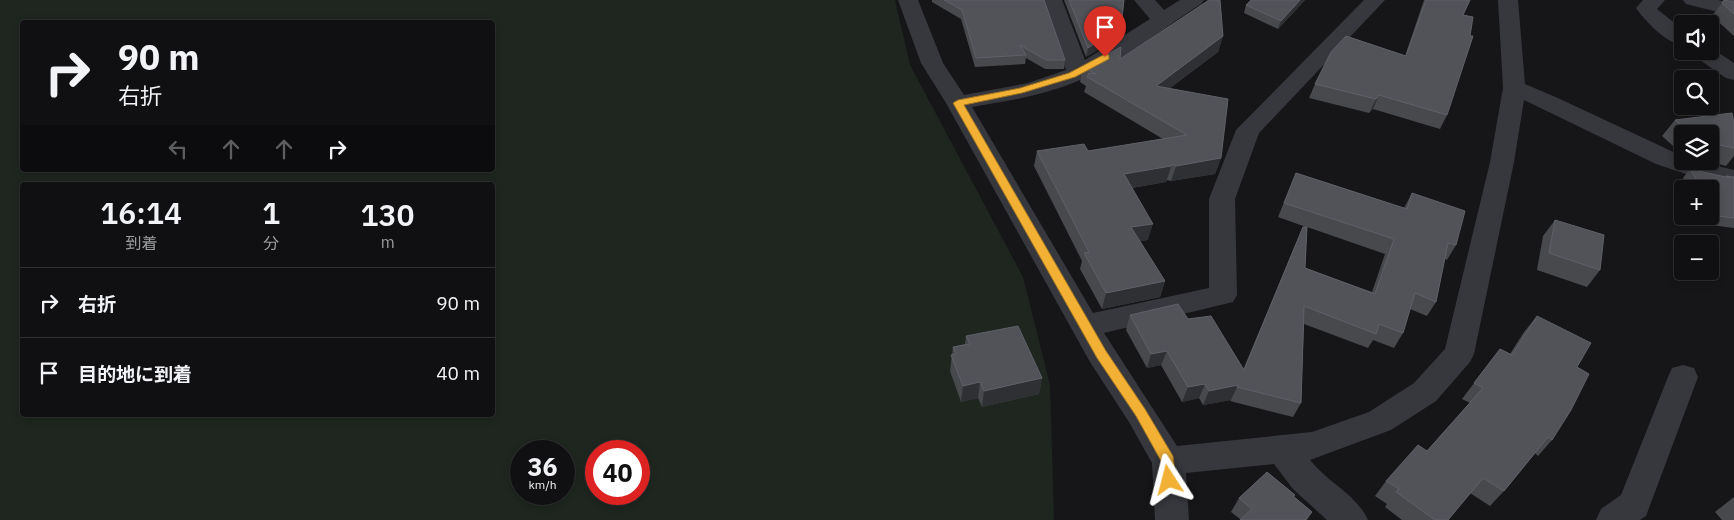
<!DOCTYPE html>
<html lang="ja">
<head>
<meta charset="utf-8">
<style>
  :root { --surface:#101012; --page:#1e1e20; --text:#f1f3f6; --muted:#9c9d9f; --line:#303032 }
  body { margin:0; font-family:"IBM Plex Sans","Noto Sans JP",sans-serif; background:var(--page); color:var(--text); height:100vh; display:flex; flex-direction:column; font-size:19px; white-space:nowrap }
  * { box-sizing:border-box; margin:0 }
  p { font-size:16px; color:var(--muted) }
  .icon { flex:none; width:28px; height:28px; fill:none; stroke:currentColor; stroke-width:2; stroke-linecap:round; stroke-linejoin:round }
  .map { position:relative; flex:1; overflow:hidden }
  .drawer { position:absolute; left:20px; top:182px; width:475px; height:235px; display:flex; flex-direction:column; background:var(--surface); border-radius:5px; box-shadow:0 2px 8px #0003,0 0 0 1px var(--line) }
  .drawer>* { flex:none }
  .hud { position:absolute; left:20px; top:20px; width:475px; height:152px; border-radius:5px; box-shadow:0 2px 8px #0003,0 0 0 1px var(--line); background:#101012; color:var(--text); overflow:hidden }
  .controls { position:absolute; left:1674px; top:15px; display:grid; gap:10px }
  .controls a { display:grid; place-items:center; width:45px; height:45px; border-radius:5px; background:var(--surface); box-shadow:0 2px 8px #0003,0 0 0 1px var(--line); font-size:25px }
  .speed { position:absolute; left:510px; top:440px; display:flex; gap:10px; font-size:25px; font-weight:700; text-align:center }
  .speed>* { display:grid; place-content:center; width:65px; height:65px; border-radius:50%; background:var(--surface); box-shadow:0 2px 8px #0003,0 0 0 1px var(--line); line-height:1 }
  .speed small { font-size:12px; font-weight:400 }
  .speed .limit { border:8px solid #d22; background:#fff; color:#111 }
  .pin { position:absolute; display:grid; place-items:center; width:42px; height:42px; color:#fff; margin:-51px -21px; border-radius:50% 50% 50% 0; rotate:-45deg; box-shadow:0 0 5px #0007 }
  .pin .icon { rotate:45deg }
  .me { position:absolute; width:55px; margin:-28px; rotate:351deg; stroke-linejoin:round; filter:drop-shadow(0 0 4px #0008) }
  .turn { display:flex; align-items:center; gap:18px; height:105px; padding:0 15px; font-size:22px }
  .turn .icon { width:65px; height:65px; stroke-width:2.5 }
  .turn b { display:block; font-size:35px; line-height:42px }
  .lanes { display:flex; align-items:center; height:48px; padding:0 15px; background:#0003; justify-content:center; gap:25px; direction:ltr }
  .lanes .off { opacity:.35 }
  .eta { display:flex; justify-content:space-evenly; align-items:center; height:85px; text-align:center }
  .eta b { font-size:30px; font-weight:600; line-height:35px }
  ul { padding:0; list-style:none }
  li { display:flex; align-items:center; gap:15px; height:70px; padding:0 15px; border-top:1px solid var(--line) }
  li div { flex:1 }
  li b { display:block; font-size:19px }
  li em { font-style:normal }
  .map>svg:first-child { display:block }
</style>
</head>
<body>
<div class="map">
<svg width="1734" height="520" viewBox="0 0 1734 520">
  <rect width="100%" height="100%" fill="#161618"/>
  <!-- green -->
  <path fill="#1e261f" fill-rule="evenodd" d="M 0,0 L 895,0 L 910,65 L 1023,277 L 1050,385 L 1054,520 L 0,520 ZM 22,22 L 492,22 L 492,170 L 22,170 ZM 22,185 L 492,185 L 492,415 L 22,415 ZM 521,451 L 564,451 L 564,494 L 521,494 ZM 596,451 L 639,451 L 639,494 L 596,494 Z"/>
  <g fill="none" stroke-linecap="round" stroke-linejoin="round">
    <!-- minor -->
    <path fill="#37383d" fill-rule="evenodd" d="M 898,0 L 918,0 L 943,63 L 964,95 L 1028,83 L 1066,70 L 1042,0 L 1062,0 L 1085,60 L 1150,19 L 1134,0 L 1155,0 L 1164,10 L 1180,0 L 1204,0 L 1201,4 C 1161,29 1124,61 1080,80 C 1046,95 1008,101 972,107 L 1093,313 L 1209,288 L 1209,199 L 1236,130 L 1364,0 L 1385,0 L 1259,133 L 1235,199 L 1237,295 L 1233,302 L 1104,333 L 1177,446 L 1312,432 L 1369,412 L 1414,383 L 1445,349 L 1490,162 L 1503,88 L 1498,0 L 1518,0 L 1525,84 L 1560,99 L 1682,156 L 1682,161 L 1698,161 L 1734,170 L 1734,186 L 1701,179 L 1656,164 L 1524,100 L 1514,162 L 1474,354 L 1470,362 L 1436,401 L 1391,430 L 1310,460 C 1327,482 1357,495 1368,520 L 1327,520 L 1293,489 L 1274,464 L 1186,473 L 1189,520 L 1155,520 L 1152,463 L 1129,422 L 1090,362 L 946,103 L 921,63 Z
      M 1643,0 L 1665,0 L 1657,9 L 1682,29 L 1682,45 C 1665,42 1646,22 1636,8 Z
      M 1683,0 L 1718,0 L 1734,4 L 1734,16 L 1686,4 Z
      M 1710,47 L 1734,63 L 1734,80 L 1726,78 L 1694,56 L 1691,51 L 1710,51 Z
      M 1683,365 L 1694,368 L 1698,377 L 1646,516 L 1640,520 L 1596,520 L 1601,509 L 1621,495 L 1668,377 L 1672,368 Z"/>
  </g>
  <!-- wall -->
  <path fill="#47494d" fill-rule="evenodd" d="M 932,0 L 1044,0 L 1065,60 L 1064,69 L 1045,69 L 1026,58 L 1025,64 L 975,67 L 961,19 L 932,2 Z
    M 1064,0 L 1124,0 L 1120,36 L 1086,57 Z
    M 1305,0 L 1278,29 L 1244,13 L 1246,5 Z
    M 1424,0 L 1470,0 L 1463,15 L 1447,115 L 1440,129 L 1373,109 L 1369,113 L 1309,98 L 1315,84 L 1405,56 Z
    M 1726,0 L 1734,0 L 1734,36 L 1712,16 L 1722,3 L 1733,2 Z
    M 1223,36 L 1218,52 L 1170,88 L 1221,158 L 1215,174 L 1171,181 L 1167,180 L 1166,182 L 1132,188 L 1148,240 L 1140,241 L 1165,281 L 1160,297 L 1102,309 L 1080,269 L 1082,261 L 1034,166 L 1037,151 L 1088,151 L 1163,139 L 1084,92 L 1086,86 L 1080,82 L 1083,67 Z
    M 1675,120 L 1734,122 L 1734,156 L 1726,166 L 1707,161 L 1710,161 L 1710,134 L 1682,134 L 1682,154 L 1662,136 Z
    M 1690,169 L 1725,177 L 1726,176 L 1734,177 L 1734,228 L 1710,225 L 1705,216 L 1710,216 L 1710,189 L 1689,189 L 1683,178 Z
    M 1296,173 L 1404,208 L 1412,193 L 1456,245 L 1447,260 L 1445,259 L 1436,302 L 1427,316 L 1410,309 L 1403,333 L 1394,348 L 1373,340 L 1368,348 L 1304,324 L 1301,403 L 1293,417 L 1230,401 L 1231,400 L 1203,405 L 1199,398 L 1182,402 L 1161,365 L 1147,368 L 1126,330 L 1130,315 L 1188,319 L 1243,370 L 1297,241 L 1303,227 L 1306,227 L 1278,217 ZM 1307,227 L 1385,254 L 1372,292 L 1305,268 Z
    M 1555,220 L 1600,270 L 1587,287 L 1537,270 L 1543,236 Z
    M 1537,316 L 1577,367 L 1552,440 L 1538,456 L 1535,453 L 1504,491 L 1490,506 L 1470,493 L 1448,520 L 1402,520 L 1385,507 L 1387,504 L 1375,496 L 1386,481 L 1427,451 L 1470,403 L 1462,399 L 1500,349 L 1510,354 L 1524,332 Z
    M 966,336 L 1042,378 L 1039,394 L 982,407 L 978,398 L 961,402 L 950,371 L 953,347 L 965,344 Z
    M 1295,495 L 1294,497 L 1312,512 L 1307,520 L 1240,520 L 1240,519 L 1231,512 L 1239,498 Z
    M 1734,497 L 1734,520 L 1722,520 L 1715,512 Z"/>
  <!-- shaded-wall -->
  <path fill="#2f3033" d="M 1300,0 L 1305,0 L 1278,29 L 1281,21 Z
    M 1121,27 L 1120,36 L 1086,57 L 1088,48 Z
    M 1223,36 L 1218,52 L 1152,101 L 1156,86 Z
    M 1379,95 L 1373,109 L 1369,113 L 1376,99 Z
    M 1221,158 L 1215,174 L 1171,181 L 1176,166 Z
    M 1172,164 L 1166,182 L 1120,190 L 1124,174 Z
    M 1153,224 L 1148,240 L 1127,243 L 1131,227 Z
    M 1165,281 L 1160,297 L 1102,309 L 1106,293 Z
    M 1167,351 L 1161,365 L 1147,368 L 1151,354 Z
    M 1042,378 L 1039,394 L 982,407 L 984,391 Z
    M 980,382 L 978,398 L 961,402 L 963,386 Z
    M 1205,384 L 1199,398 L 1182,402 L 1188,387 Z
    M 1238,385 L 1231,400 L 1203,405 L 1209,391 Z"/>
  <!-- building -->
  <path fill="#525359" stroke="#5f6168" d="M 944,0 L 1044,0 L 1065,60 L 1046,60 L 1020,45 L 1026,55 L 976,58 L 962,10 Z
    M 1069,0 L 1124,0 L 1121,27 L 1088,48 Z
    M 1209,0 L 1220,0 L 1223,36 L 1156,86 L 1228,99 L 1221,158 L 1176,166 L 1172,164 L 1171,166 L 1124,174 L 1153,224 L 1131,227 L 1165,281 L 1106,293 L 1084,253 L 1089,252 L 1037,151 L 1084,144 L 1088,151 L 1187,135 L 1087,77 L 1089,73 L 1096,74 L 1083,67 L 1121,47 L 1120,59 Z
    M 1251,0 L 1300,0 L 1281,21 L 1246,5 Z
    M 1426,0 L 1470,0 L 1463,15 L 1473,17 L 1470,36 L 1473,36 L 1447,115 L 1379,95 L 1376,99 L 1315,84 L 1331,52 L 1346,36 L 1406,56 Z
    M 1724,0 L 1734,2 L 1734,14 L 1722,3 Z
    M 1732,113 L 1734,122 L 1734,148 L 1710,143 L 1710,134 L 1691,134 L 1675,120 Z
    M 1690,169 L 1730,178 L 1726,176 L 1734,177 L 1734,218 L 1718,216 L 1710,202 L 1710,189 L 1702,189 Z
    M 1296,173 L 1407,209 L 1412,193 L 1465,211 L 1456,245 L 1448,243 L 1436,302 L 1415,293 L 1403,333 L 1379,324 L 1376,334 L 1304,306 L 1301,403 L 1237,387 L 1238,385 L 1209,391 L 1205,384 L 1188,387 L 1167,351 L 1151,354 L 1130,315 L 1178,304 L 1188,319 L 1211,316 L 1244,370 L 1303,227 L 1307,227 L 1305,268 L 1375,294 L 1394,239 L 1284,203 Z
    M 1555,220 L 1604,235 L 1600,270 L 1549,253 Z
    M 1537,316 L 1591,343 L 1577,367 L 1589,374 L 1571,410 L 1552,440 L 1548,437 L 1504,491 L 1483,478 L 1448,520 L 1435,520 L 1396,492 L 1399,489 L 1386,481 L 1418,445 L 1427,451 L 1483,388 L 1474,383 L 1500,349 L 1512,355 Z
    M 1018,326 L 1042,378 L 984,391 L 980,382 L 963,386 L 951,355 L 956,354 L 953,347 L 970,344 L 966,336 Z
    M 1267,472 L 1295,495 L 1293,496 L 1312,512 L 1305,520 L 1240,520 L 1252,509 L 1239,498 Z"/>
  <!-- route -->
  <path fill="#f2b134" stroke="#9d7322" d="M 1105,54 L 1109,55 L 1109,59 L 1075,77 L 1022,93 L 964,105 L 1106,351 L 1145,409 L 1173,456 L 1176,480 L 1174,485 L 1169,487 L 1164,485 L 1161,461 L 1136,416 L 1097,358 L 953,103 L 958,100 L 1020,88 L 1069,73 Z"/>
</svg>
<div class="controls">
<a><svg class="icon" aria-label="sound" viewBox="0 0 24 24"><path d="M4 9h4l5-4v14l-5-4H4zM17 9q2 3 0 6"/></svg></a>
<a><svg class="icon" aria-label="search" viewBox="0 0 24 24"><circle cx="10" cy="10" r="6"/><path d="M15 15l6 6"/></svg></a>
<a><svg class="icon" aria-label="layers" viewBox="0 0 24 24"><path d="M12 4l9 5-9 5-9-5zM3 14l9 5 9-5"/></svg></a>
<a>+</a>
<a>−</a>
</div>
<div class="speed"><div>36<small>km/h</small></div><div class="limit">40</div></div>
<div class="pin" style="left:1105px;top:57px;background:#d93025"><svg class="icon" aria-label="arrive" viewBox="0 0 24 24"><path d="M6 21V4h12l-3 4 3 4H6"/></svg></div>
<svg class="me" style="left:1169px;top:480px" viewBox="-20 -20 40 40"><path d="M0-17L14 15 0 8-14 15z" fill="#f2b134" stroke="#fff" stroke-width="4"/></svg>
<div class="hud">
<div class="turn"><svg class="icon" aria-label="right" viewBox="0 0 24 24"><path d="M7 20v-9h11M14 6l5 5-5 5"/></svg><div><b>90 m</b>右折</div></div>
<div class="lanes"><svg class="icon off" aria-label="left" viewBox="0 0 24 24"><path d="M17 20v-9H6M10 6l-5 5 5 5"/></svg><svg class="icon off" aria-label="ahead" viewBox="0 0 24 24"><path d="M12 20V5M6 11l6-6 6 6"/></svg><svg class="icon off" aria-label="ahead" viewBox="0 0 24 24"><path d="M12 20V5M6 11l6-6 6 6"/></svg><svg class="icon" aria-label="right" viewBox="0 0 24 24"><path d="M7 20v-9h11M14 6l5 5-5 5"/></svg></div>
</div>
<section class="drawer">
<div class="eta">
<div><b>16:14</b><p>到着</p></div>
<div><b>1</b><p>分</p></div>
<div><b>130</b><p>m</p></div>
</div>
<ul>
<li><svg class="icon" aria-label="right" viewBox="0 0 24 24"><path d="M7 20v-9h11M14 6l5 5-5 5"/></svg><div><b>右折</b></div><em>90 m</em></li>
<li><svg class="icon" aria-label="arrive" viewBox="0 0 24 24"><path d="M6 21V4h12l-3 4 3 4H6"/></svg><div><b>目的地に到着</b></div><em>40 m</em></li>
</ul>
</section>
</div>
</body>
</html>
